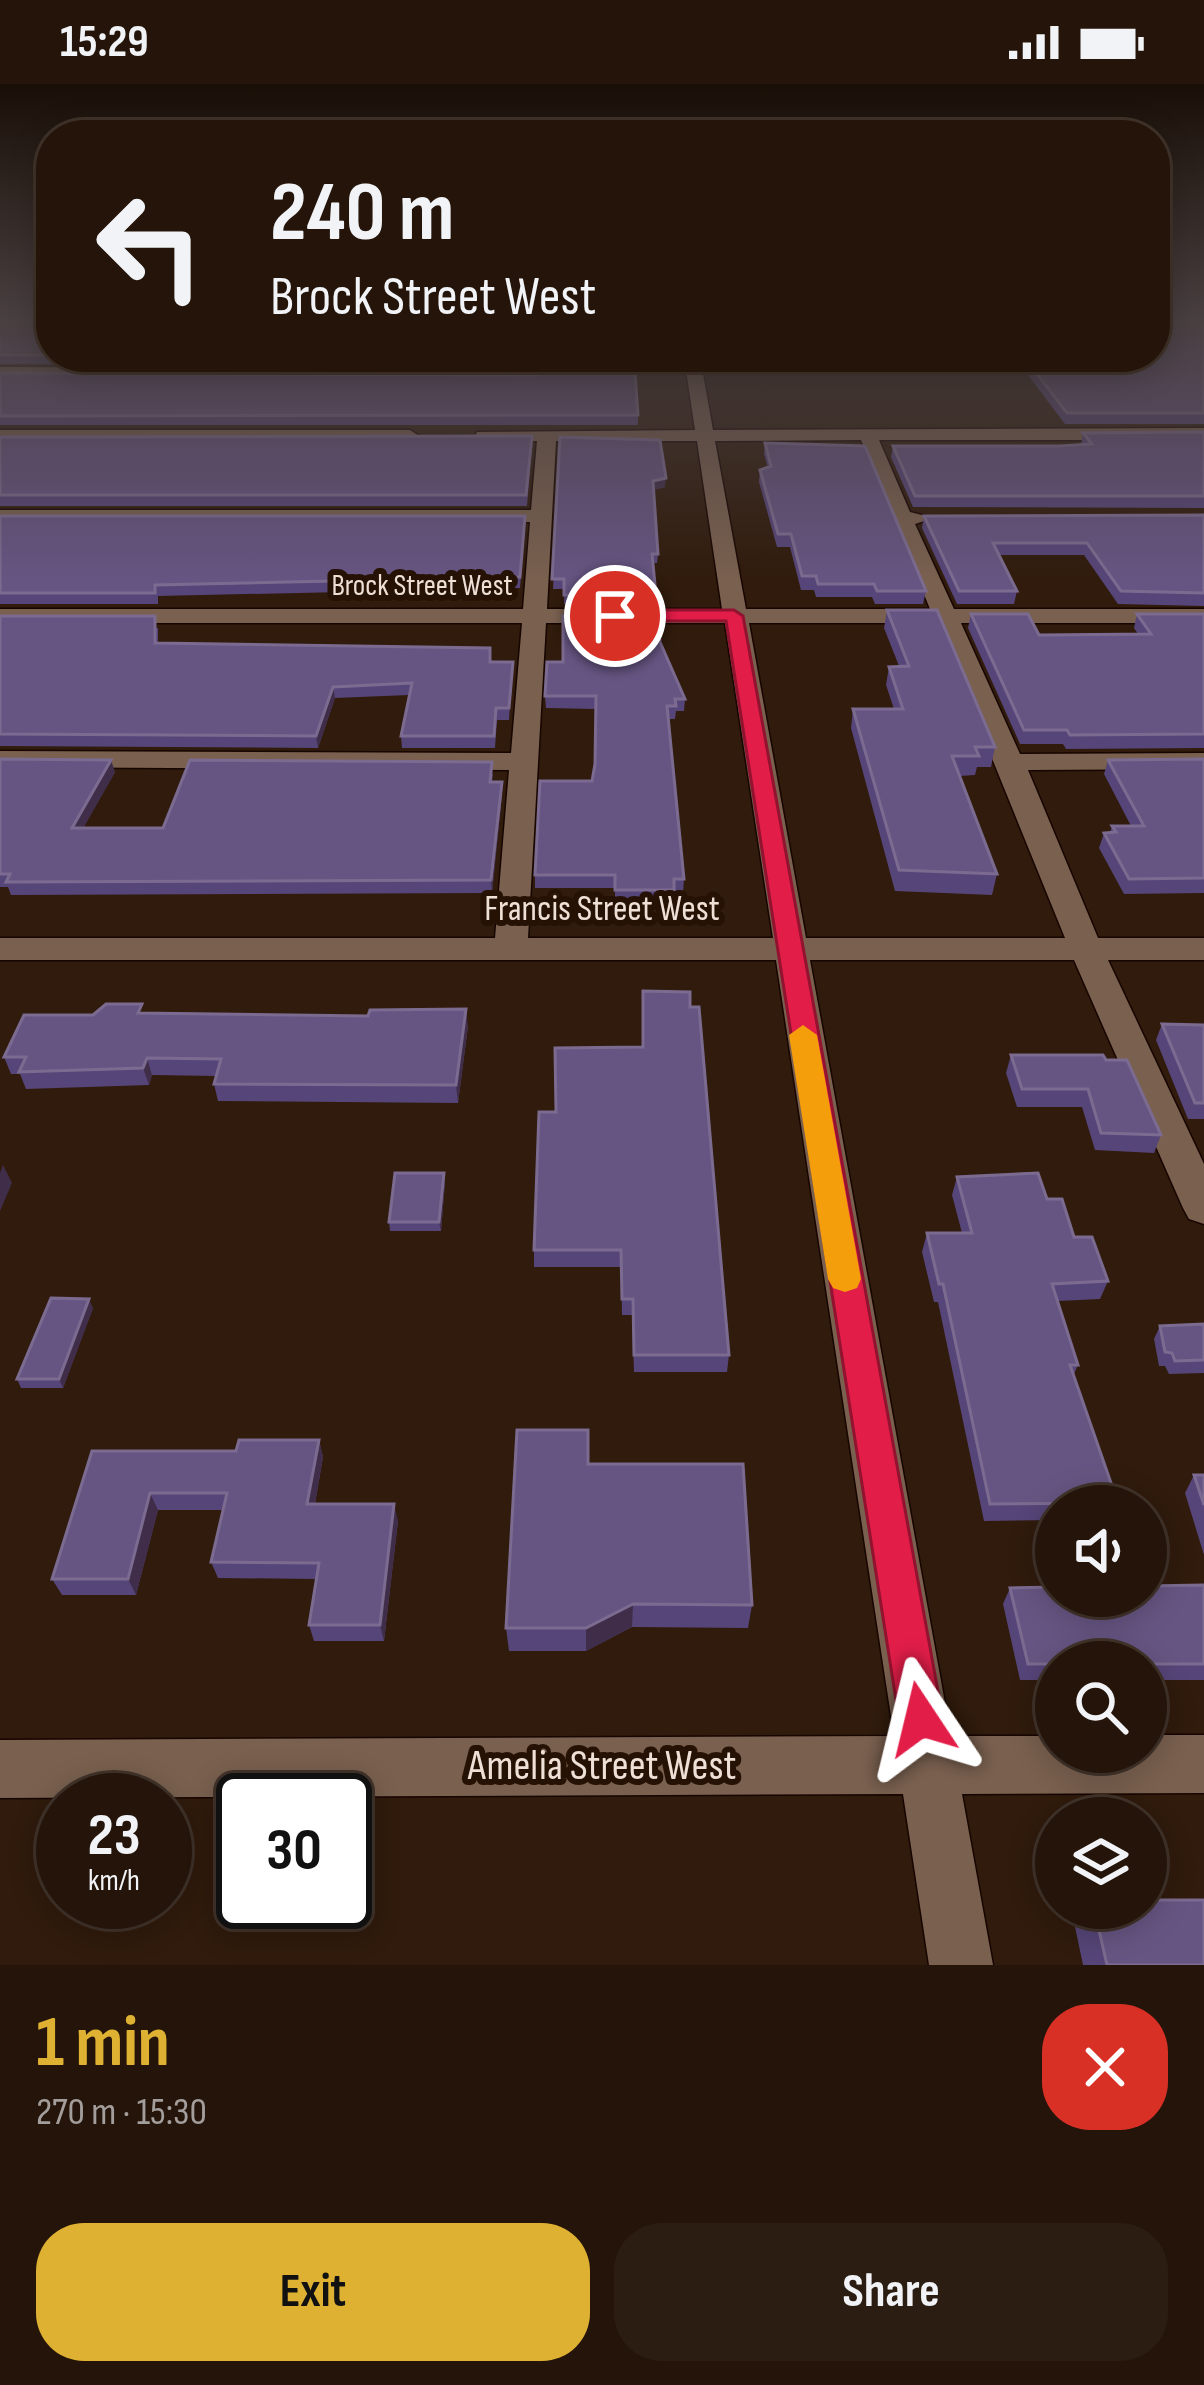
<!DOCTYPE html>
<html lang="en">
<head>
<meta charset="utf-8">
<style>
  :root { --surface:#241409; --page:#2c1d12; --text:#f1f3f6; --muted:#a39e9c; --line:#41332a; --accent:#deb133 }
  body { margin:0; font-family:"Sofia Sans Condensed",sans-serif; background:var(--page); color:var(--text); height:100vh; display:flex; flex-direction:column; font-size:45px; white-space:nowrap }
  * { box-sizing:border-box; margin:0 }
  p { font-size:39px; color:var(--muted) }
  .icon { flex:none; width:66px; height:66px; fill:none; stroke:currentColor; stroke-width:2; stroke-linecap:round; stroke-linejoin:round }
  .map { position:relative; height:1881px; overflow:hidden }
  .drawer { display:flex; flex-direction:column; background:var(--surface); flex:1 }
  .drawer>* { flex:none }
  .guide { position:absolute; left:36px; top:36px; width:1134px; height:252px; border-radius:48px; box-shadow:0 6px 30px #0003,0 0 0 3px var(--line); background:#241409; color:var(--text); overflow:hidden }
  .controls { position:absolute; left:1035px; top:1401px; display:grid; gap:24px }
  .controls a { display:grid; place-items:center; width:132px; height:132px; border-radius:50%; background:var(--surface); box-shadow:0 6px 30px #0003,0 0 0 3px var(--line); font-size:60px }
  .speed { position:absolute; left:36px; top:1689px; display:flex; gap:24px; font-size:60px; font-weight:700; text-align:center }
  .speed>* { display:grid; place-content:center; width:156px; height:156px; border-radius:50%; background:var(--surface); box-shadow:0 6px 30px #0003,0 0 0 3px var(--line); line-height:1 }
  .speed small { font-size:30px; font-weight:400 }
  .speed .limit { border:6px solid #111; border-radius:18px; background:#fff; color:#111 }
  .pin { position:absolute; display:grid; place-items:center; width:102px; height:102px; color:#fff; margin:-51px; border:6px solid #fff; border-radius:50%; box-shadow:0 3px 12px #0007 }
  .me { position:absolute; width:132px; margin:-66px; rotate:350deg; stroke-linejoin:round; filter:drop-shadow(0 0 9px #0008) }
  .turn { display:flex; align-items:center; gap:42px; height:252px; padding:0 36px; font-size:54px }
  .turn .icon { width:156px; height:156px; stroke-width:2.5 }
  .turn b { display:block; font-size:84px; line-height:102px }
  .round { display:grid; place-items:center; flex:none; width:126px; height:126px; border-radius:48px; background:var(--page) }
  .headline { display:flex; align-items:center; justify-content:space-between; height:204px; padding:0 36px }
  h1 { font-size:72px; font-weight:700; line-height:90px; color:var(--accent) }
  .action { display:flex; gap:24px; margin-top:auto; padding:24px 36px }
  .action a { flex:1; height:138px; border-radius:48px; background:var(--accent); color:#111; font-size:48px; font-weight:700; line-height:138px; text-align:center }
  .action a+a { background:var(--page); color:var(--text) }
  .status { display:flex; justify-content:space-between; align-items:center; height:84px; padding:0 60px; background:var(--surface); direction:ltr }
  .status svg { height:33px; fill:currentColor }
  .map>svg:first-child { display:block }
</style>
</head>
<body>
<div class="status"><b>15:29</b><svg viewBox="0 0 49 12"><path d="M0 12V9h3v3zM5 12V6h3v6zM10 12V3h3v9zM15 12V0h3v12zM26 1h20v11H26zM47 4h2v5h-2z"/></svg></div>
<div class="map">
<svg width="1204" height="1881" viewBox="0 0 1204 1881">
  <rect width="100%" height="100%" fill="#301b0c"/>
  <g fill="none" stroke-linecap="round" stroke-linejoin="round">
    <defs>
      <path id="minor" d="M 548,273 L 564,273 L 563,285 L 538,295 L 0,293 L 0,283 L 537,285 L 547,282 Z
        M 684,273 L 700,273 L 713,346 L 1204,344 L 1204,356 L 879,356 L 910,428 L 933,434 L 915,440 L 954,525 L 1204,525 L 1204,539 L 961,539 L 1020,670 L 1204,669 L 1204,685 L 1028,686 L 1098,854 L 1204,854 L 1204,876 L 1108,876 L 1204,1080 L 1204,1140 L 1189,1135 L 1183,1124 L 1074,876 L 810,876 L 951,1652 L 1056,1652 L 1056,1668 L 1146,1668 L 1146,1651 L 1204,1651 L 1204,1709 L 962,1710 L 993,1881 L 929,1881 L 903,1710 L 0,1714 L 0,1656 L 894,1652 L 776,876 L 0,876 L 0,854 L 495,854 L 509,686 L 0,683 L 0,667 L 511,669 L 522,539 L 0,539 L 0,525 L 523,525 L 530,438 L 0,438 L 0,426 L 531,426 L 537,357 L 484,358 L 475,352 L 477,348 L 695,346 ZM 861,356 L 930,525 L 746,525 L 715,357 ZM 556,357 L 697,357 L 722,525 L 547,525 ZM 546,539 L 725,539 L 773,854 L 528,854 ZM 749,539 L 937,539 L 1065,854 L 806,854 Z
        M 0,346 L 410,346 L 419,352 L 410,358 L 0,358 Z"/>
    </defs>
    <!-- minor casing -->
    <use href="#minor" stroke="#170500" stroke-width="3"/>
    <!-- minor -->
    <use href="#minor" fill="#79604f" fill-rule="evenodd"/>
  </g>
  <!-- wall -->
  <path fill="#564578" d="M 51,233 L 51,273 L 544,273 L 536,280 L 0,280 L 0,236 L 49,237 Z
    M 1155,233 L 1204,233 L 1204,340 L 1065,340 L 1022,283 L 1023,276 L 1021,273 L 1155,273 Z
    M 0,289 L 638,331 L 638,341 L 0,341 Z
    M 1204,348 L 1204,424 L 913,423 L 891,373 L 893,362 L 1060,362 L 1081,361 L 1083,349 Z
    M 0,353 L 532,362 L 527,422 L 0,422 Z
    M 560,353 L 665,403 L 653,406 L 658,470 L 657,479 L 653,479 L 656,520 L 564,520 L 564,505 L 553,505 Z
    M 765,359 L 926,507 L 923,520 L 875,520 L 872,513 L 816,513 L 814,506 L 801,506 L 790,463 L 777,463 L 759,398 L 760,386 L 768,384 L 764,370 Z
    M 1204,431 L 1204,522 L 1118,520 L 1084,471 L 999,471 L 1017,507 L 1014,520 L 957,520 L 922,444 L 924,432 Z
    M 0,432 L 525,432 L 525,442 L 520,504 L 158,512 L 158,520 L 0,520 Z
    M 887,526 L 995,663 L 991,683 L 977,683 L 975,691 L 960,692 L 997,790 L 992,811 L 895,807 L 851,644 L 853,625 L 894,625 L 886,601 L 889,583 L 899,582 L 884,544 Z
    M 971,530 L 1039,551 L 1138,550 L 1134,544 L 1137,530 L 1204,530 L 1204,664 L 1066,665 L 1063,660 L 1020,660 L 968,544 Z
    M 0,532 L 158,544 L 158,559 L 513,578 L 509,636 L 497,636 L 495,664 L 402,664 L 401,652 L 409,611 L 335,614 L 318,664 L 0,662 Z
    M 660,558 L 685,615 L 684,627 L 676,627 L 675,635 L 668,635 L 684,795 L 683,809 L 674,809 L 674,819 L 615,819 L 615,804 L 535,804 L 535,791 L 592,697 L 595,680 L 595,625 L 546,624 L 545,612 L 563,578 Z
    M 0,675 L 115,688 L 83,744 L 163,744 L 493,690 L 492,698 L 502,710 L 492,809 L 11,811 L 8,803 L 0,803 Z
    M 1204,675 L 1204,809 L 1124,810 L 1099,764 L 1104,749 L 1110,749 L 1112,742 L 1131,742 L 1104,690 L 1108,676 Z
    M 690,923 L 729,1271 L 727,1288 L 634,1288 L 632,1231 L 622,1231 L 621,1183 L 534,1183 L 534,1166 L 556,1028 L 643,963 Z
    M 145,929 L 468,942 L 458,1019 L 218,1017 L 214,1000 L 216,992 L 152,991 L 149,1001 L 26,1005 L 20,990 L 11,990 L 4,973 Z
    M 1162,940 L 1204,941 L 1204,1035 L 1188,1035 L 1156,956 Z
    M 1011,971 L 1103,971 L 1161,1051 L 1154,1069 L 1095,1066 L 1082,1023 L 1017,1023 L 1006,989 Z
    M 957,1093 L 1047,1115 L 1108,1197 L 1100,1215 L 1058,1217 L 1078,1281 L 1073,1292 L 1118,1419 L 1116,1422 L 1056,1422 L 1056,1436 L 984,1437 L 938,1218 L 934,1218 L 922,1168 L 927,1149 L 962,1149 L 952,1111 Z
    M 445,1098 L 441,1147 L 390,1147 L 389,1138 Z
    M 93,1224 L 63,1304 L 21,1304 L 17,1295 Z
    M 1204,1240 L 1204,1289 L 1169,1290 L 1165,1282 L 1159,1282 L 1154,1255 L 1160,1242 Z
    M 319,1356 L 323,1373 L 315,1420 L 398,1437 L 384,1557 L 314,1557 L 309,1541 L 316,1495 L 218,1494 L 211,1478 L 223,1426 L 158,1426 L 136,1511 L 62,1511 L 52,1495 L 92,1367 L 236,1367 Z
    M 589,1380 L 752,1521 L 748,1544 L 632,1543 L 586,1567 L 509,1567 L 506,1544 Z
    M 1194,1391 L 1204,1391 L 1204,1471 L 1185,1409 Z
    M 1204,1501 L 1204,1596 L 1146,1596 L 1146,1578 L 1056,1578 L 1056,1596 L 1020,1596 L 1003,1520 L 1010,1504 Z
    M 1085,1824 L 1146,1824 L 1204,1881 L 1083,1881 L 1074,1838 Z"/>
  <!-- shaded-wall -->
  <path fill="#402d49" d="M 666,394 L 665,403 L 652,406 L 653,397 Z
    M 333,603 L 335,614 L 318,664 L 316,652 Z
    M 111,676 L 115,688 L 76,757 L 72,744 Z
    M 502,698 L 502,710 L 492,809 L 491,796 Z
    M 466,925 L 468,942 L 458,1019 L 456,1001 Z
    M 147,974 L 152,991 L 149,1001 L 143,984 Z
    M 3,1081 L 12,1099 L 0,1127 L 0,1089 Z
    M 444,1089 L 445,1098 L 441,1147 L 439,1138 Z
    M 89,1215 L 93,1224 L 63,1304 L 59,1295 Z
    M 319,1356 L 323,1373 L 312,1437 L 307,1420 Z
    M 150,1409 L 158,1426 L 136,1511 L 128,1495 Z
    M 394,1420 L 398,1437 L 384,1557 L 380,1541 Z
    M 633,1520 L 632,1543 L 586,1567 L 586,1544 Z"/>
  <!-- building -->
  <path fill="#665582" stroke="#7c6b90" stroke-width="3" d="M 51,233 L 51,271 L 0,271 L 0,236 L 49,237 Z
    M 1155,233 L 1204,233 L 1204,329 L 1067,329 L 1024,273 L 1155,273 L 1155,255 L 1158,255 L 1155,253 Z
    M 566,273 L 634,273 L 638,331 L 0,332 L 0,289 L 538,291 L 565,280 Z
    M 1204,348 L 1204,412 L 915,412 L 893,362 L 1060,362 L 1092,360 L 1083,349 Z
    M 532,352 L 526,411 L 0,411 L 0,353 Z
    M 560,353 L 660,356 L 666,394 L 653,397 L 658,470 L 652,470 L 656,511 L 564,511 L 564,495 L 552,495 Z
    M 765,359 L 865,362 L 926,507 L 877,507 L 874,500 L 818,500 L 816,492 L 802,492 L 791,450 L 778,450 L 760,386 L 771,382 Z
    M 1204,431 L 1204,509 L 1121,507 L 1087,459 L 993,459 L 1017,507 L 959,507 L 924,432 Z
    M 0,432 L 525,432 L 520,493 L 155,501 L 155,509 L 0,509 Z
    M 887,526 L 937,526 L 995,663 L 975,663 L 979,672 L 952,672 L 997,790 L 899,786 L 853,625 L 903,625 L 889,583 L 909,582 Z
    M 971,530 L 1028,530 L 1039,551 L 1151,550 L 1137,530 L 1204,530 L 1204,650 L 1070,651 L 1067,646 L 1024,646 Z
    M 0,532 L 155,532 L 155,559 L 490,564 L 490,578 L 513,578 L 509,624 L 496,624 L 494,652 L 401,652 L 412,599 L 333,603 L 316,652 L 0,650 Z
    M 563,532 L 658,532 L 660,558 L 685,615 L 675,615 L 676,622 L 667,622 L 684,795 L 674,795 L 674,806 L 615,806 L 615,791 L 535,791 L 540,697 L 592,697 L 595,680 L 596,612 L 545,612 L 547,578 L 563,578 Z
    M 0,675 L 111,676 L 72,744 L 163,744 L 190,676 L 492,678 L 490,698 L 502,698 L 491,796 L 6,798 L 10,790 L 0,790 Z
    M 1204,675 L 1204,794 L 1129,795 L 1104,749 L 1116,748 L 1112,742 L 1144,742 L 1108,676 Z
    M 643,907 L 690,908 L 690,923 L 699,923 L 729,1271 L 634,1271 L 633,1215 L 622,1215 L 621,1166 L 534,1166 L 539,1028 L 556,1028 L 555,964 L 643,963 Z
    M 106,920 L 142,920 L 138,929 L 368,932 L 370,926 L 466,925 L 456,1001 L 214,1000 L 221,975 L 147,974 L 143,984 L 19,988 L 26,973 L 4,973 L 24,931 L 93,931 Z
    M 1162,940 L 1204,941 L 1204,1019 L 1195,1019 Z
    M 1011,971 L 1103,971 L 1106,976 L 1127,976 L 1161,1051 L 1101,1049 L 1088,1005 L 1022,1005 Z
    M 395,1089 L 444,1089 L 439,1138 L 389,1138 Z
    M 1038,1089 L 1047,1115 L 1062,1115 L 1074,1153 L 1092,1153 L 1108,1197 L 1052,1200 L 1078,1281 L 1070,1281 L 1118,1419 L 990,1420 L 943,1200 L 939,1200 L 927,1149 L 972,1149 L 957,1093 Z
    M 51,1214 L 89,1215 L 59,1295 L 17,1295 Z
    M 1204,1240 L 1204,1276 L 1175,1277 L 1172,1269 L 1165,1268 L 1160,1242 Z
    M 517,1346 L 588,1346 L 588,1380 L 743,1380 L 752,1521 L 633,1520 L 586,1544 L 506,1544 Z
    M 239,1356 L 319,1356 L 307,1420 L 394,1420 L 380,1541 L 309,1541 L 319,1479 L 211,1478 L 227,1409 L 150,1409 L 128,1495 L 52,1495 L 92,1367 L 236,1367 Z
    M 1194,1391 L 1204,1391 L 1204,1421 Z
    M 1204,1501 L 1204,1580 L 1146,1580 L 1146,1578 L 1056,1578 L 1056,1580 L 1028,1580 L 1010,1504 L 1056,1503 L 1056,1512 L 1146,1512 L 1146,1502 Z
    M 1146,1816 L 1204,1816 L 1204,1881 L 1107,1881 L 1094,1824 L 1146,1824 Z"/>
  <!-- sky -->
  <linearGradient id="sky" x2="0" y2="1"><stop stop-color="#1a0f07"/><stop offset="0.47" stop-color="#483f40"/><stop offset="1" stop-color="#483f40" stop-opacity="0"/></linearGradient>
  <rect width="1204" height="497" fill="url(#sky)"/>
  <!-- route -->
  <path fill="#e11d48" stroke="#92132f" stroke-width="3" d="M 734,526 L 743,532 L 943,1635 L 936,1650 L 921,1657 L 906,1650 L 899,1635 L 726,537 L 615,537 L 606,532 L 615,526 Z"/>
  <!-- slow -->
  <path fill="#f59e0b" d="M 803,941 L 817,951 L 861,1195 L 857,1204 L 845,1208 L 833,1204 L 828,1195 L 789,951 Z"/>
  <g text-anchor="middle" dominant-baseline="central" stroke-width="12" stroke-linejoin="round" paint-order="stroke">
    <!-- far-street labels -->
    <g font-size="30" fill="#efe0d7" stroke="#261204">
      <text x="422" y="502">Brock Street West</text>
    </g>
    <!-- street labels -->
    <g font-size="36" fill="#efe0d7" stroke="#261204">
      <text x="602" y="825">Francis Street West</text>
    </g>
    <!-- near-street labels -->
    <g font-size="42" fill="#efe0d7" stroke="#261204">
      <text x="602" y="1682">Amelia Street West</text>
    </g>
  </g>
</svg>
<div class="controls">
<a><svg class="icon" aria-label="sound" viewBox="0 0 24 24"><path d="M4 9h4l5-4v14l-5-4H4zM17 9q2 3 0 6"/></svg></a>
<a><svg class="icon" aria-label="search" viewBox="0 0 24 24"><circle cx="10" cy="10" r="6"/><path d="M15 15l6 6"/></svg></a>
<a><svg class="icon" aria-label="layers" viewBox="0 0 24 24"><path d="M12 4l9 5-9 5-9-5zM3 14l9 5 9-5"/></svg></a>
</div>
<div class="speed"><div>23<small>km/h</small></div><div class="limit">30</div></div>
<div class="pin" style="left:615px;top:532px;background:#d93025"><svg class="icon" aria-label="arrive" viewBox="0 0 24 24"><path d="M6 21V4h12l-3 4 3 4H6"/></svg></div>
<svg class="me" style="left:921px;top:1635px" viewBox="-20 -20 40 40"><path d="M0-17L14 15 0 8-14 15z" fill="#e11d48" stroke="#fff" stroke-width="4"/></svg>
<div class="guide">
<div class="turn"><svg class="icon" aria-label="left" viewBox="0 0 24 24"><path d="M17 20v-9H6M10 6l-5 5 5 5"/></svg><div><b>240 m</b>Brock Street West</div></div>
</div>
</div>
<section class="drawer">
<div class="headline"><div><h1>1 min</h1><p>270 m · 15:30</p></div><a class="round" style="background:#d93025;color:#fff"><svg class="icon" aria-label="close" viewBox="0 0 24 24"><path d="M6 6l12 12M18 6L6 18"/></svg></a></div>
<div class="action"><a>Exit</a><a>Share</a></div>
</section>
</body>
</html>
